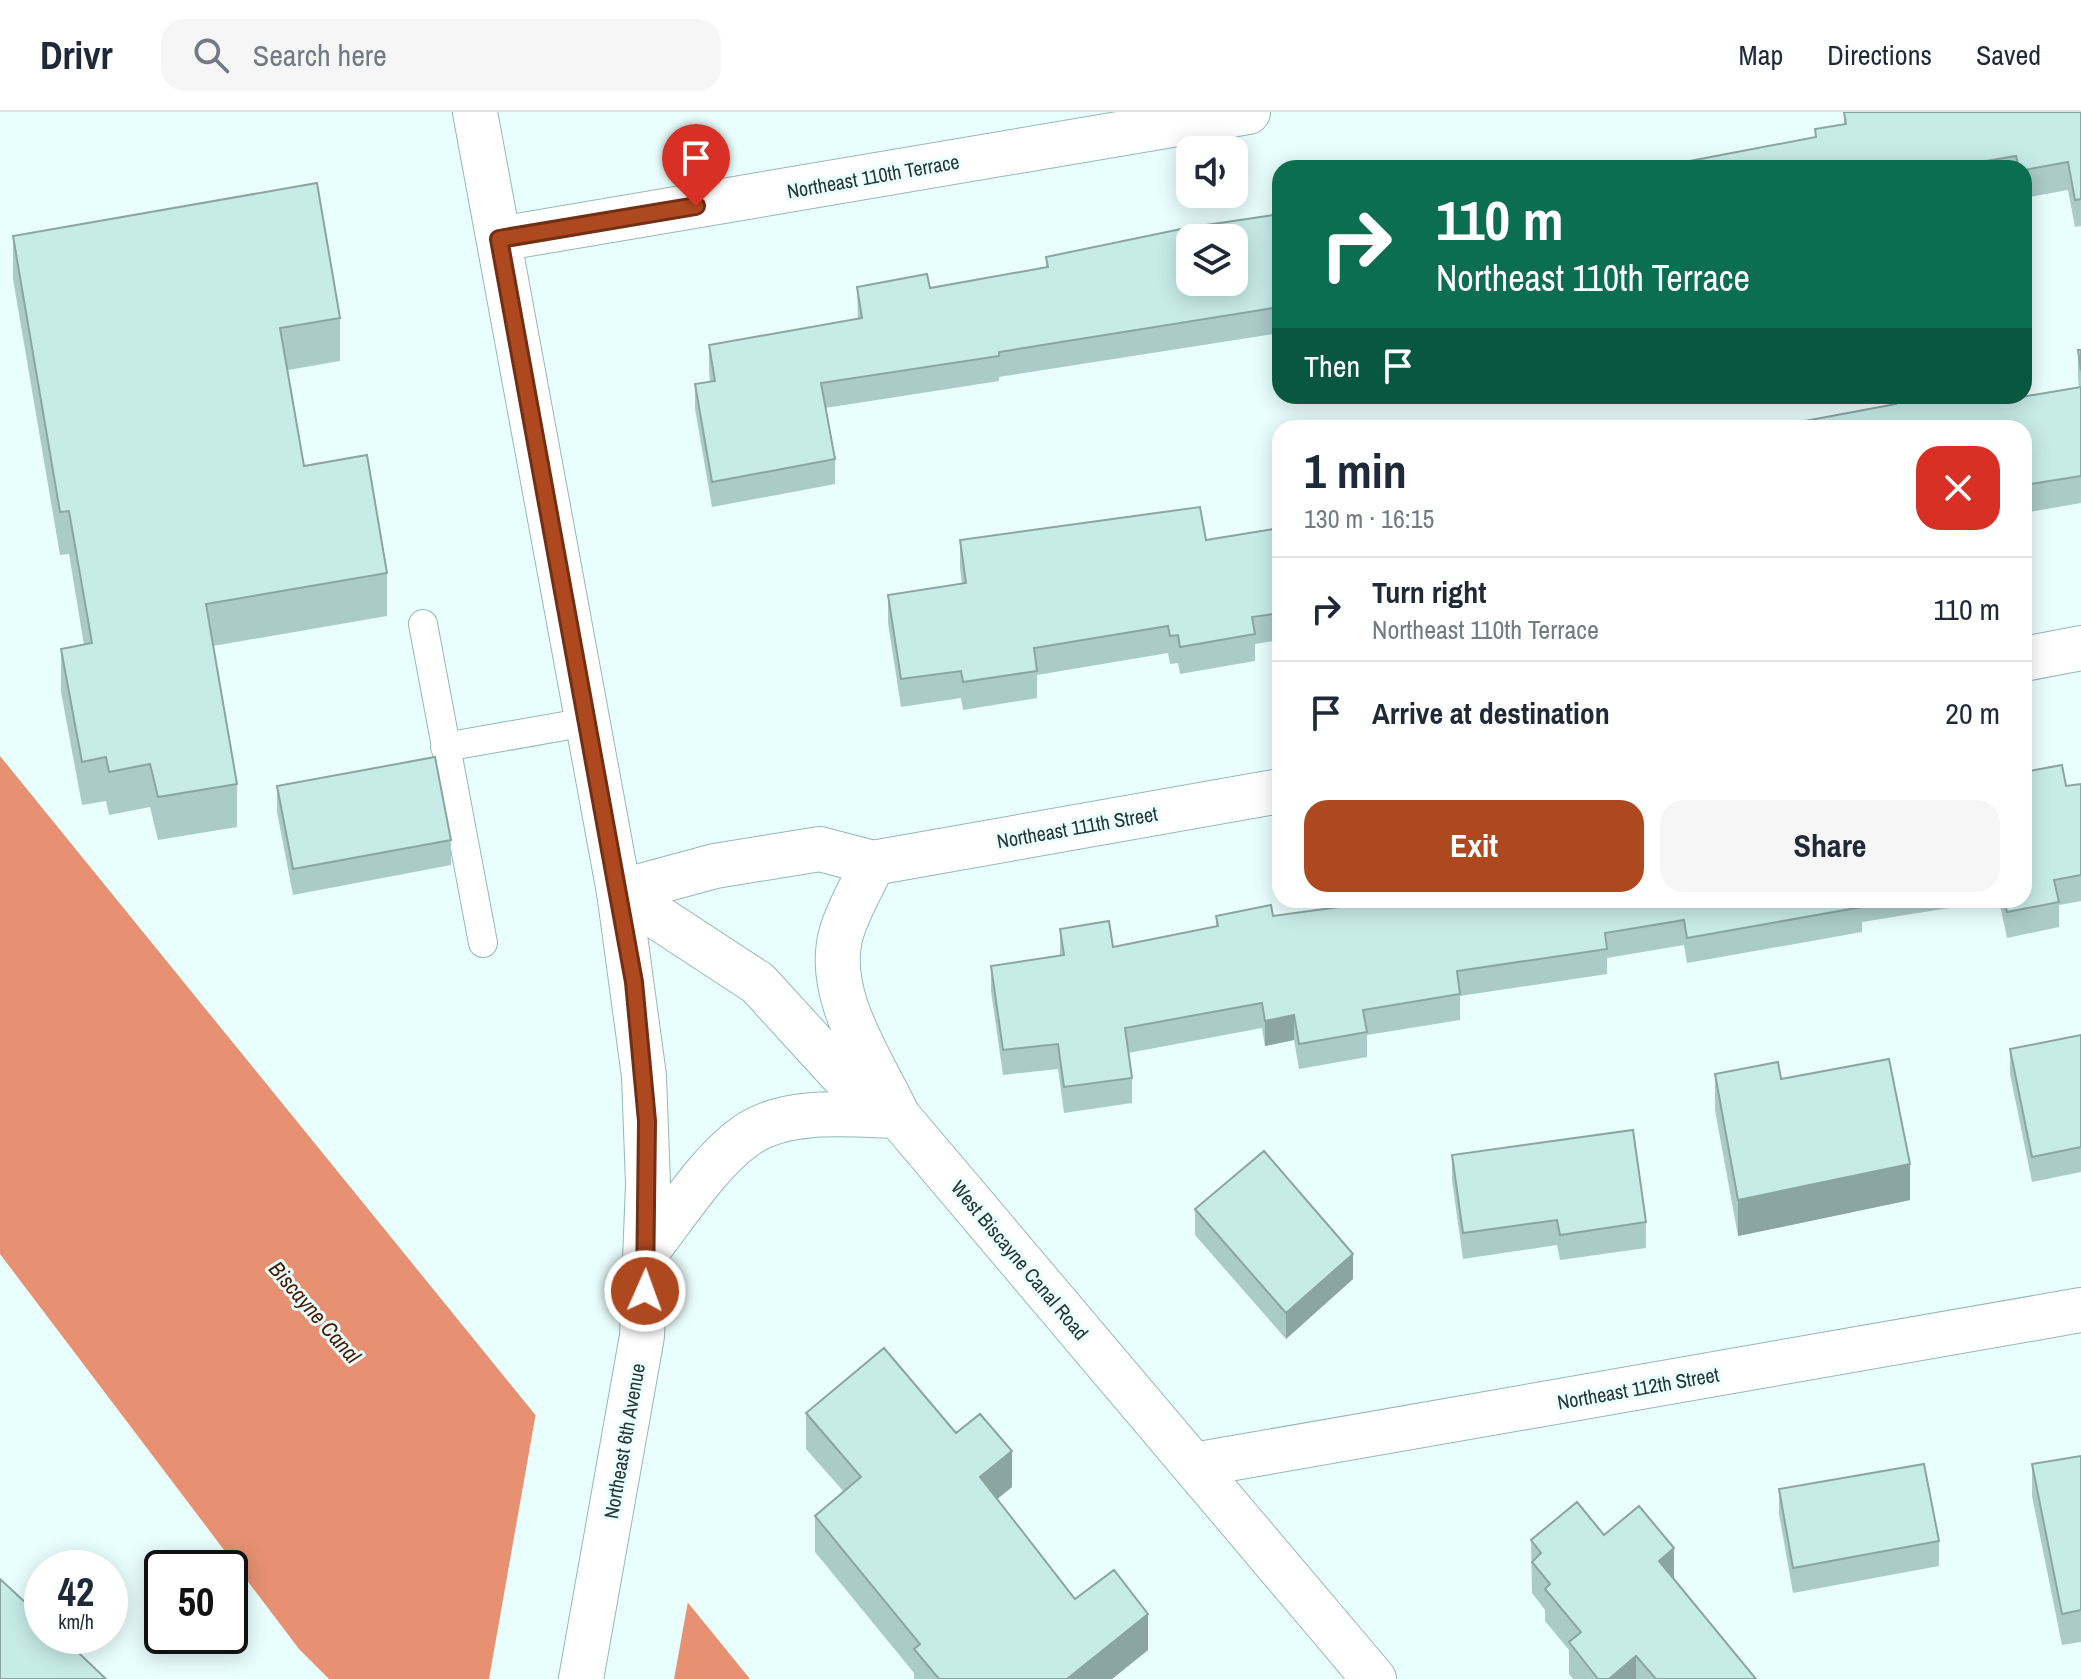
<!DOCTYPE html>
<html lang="en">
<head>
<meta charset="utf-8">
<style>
  :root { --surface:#fff; --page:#f6f6f7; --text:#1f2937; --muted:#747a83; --line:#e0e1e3; --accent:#ae481f }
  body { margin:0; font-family:"Archivo Narrow",sans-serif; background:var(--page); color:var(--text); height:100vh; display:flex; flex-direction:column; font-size:30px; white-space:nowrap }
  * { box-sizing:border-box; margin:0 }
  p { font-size:26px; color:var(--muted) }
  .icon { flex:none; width:44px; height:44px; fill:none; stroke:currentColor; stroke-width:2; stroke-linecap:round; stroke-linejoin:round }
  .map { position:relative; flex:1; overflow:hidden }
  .panel { position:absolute; left:1272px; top:308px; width:760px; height:488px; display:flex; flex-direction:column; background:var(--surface); border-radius:24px; box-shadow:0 4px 20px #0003 }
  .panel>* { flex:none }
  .banner { position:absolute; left:1272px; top:48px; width:760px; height:244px; border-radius:24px; box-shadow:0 4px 20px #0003; background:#0b6e4f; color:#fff; overflow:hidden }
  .buttons { position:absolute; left:1176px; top:24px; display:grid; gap:16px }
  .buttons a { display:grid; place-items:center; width:72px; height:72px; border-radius:16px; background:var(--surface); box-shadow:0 4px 20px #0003; font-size:40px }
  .speed { position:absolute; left:24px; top:1438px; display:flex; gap:16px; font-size:40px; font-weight:700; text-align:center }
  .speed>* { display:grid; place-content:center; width:104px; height:104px; border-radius:50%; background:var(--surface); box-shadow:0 4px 20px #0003; line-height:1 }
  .speed small { font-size:20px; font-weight:400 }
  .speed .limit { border:4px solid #111; border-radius:12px; background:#fff; color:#111 }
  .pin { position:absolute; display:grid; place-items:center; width:68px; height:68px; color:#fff; margin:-82px -34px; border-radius:50% 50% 50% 0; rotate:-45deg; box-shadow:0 0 8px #0007 }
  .pin .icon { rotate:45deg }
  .me { position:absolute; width:88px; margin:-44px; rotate:2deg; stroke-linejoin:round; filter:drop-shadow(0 0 6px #0008) }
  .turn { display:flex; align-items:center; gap:28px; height:168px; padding:0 32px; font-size:36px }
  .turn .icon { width:104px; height:104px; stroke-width:2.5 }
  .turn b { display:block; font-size:56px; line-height:68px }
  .then { display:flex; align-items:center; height:76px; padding:0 32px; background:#0003; gap:16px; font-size:30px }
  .round { display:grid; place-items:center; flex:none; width:84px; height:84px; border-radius:24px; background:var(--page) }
  .summary { display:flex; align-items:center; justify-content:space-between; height:136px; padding:0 32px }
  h1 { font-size:48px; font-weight:700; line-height:60px }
  .action { display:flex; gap:16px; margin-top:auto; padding:16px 32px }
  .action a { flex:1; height:92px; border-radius:24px; background:var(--accent); color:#fff; font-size:32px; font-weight:700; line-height:92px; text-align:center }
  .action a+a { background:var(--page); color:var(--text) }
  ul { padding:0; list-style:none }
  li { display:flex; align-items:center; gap:24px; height:104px; padding:0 32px; border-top:2px solid var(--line) }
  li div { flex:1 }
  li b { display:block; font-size:30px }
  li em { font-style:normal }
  header { display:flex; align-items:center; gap:48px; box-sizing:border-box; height:112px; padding:0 40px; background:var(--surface); border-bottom:2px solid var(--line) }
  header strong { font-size:38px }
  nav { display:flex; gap:44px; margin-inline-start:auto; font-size:28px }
  .search { width:560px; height:72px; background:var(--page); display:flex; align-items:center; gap:20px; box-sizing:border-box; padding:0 28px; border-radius:24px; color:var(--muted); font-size:30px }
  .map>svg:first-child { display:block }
</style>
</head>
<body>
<header>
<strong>Drivr</strong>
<div class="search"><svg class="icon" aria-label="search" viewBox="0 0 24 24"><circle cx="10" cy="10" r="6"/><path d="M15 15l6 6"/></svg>Search here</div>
<nav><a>Map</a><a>Directions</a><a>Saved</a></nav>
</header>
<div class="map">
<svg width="2081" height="1567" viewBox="0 0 2081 1567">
  <rect width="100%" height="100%" fill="#e9fffd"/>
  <!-- water -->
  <path fill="#e79172" d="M 0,644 L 750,1567 L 329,1567 L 299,1537 L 0,1142 Z"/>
  <!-- pier -->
  <path fill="#e9fffd" d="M 537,1295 L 689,1484 L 674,1567 L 489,1567 Z"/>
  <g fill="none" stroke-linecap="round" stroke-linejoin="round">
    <defs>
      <path id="lane" d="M 423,512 L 483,831
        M 445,635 L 587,610"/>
      <path id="street" d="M 499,127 L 1248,0
        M 619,780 L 758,871 L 842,963 L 898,1004 L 1374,1567
        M 619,780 L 715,754 L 820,737 L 873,751 C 863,773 849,796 842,819 C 823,880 871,947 896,1000
        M 1194,1353 L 2081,1198"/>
      <path id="secondary" d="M 475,0 L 619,780 L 644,964 L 648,1072 L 642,1224 L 581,1567
        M 2024,547 L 2081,536
        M 873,751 L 1280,679
        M 647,1139 C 676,1103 709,1049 747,1023 C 787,995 852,1003 898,1004"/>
    </defs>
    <!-- lane casing -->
    <use href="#lane" stroke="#95b8b4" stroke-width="30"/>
    <!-- street casing -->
    <use href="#street" stroke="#95b8b4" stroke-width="46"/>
    <!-- secondary casing -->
    <use href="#secondary" stroke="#95b8b4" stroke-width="46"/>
    <!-- lane -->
    <use href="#lane" stroke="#fff" stroke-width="28"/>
    <!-- street -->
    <use href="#street" stroke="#fff" stroke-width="44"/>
    <!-- secondary -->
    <use href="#secondary" stroke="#fff" stroke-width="44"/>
  </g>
  <!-- wall -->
  <path fill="#abcbc8" d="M 1844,0 L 2081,0 L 2081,114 L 2075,115 L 2068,78 L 2024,86 L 2024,56 L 1653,56 L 1815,25 L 1815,17 L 1844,13 Z
    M 1280,102 L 1280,221 L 999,265 L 999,269 L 825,296 L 835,347 L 835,372 L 712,395 L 695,297 L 695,272 L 710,270 L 709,258 L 709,233 L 858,207 L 857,175 L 930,176 L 1046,156 L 1046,145 Z
    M 13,124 L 340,206 L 340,249 L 288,258 L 304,354 L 387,461 L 387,504 L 213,534 L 237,672 L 237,715 L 158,728 L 150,695 L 109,703 L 106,689 L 82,693 L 61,580 L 61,537 L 84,533 L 69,442 L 60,443 L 13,167 Z
    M 2078,238 L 2081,238 L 2081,391 L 2024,401 L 2024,316 L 1891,292 L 1890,284 L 1984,284 L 1985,291 L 2079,275 L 2078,266 Z
    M 1280,416 L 1280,528 L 1255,532 L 1255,549 L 1180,562 L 1178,551 L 1170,552 L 1168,541 L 1037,563 L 1037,586 L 963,598 L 961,586 L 901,595 L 888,511 L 888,483 L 962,472 L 960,456 L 960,428 L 1206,428 Z
    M 2081,672 L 2081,789 L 2059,793 L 2059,815 L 2007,826 L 1999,788 L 1862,810 L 1862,820 L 1687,851 L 1684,833 L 1607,846 L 1607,862 L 1460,884 L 1460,908 L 1367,923 L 1367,945 L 1299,957 L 1294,928 L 1265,934 L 1262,916 L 1128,941 L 1132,966 L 1132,991 L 1064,1001 L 1058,957 L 1003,963 L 991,879 L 991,854 L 1060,844 L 1060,817 L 1113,835 L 1216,815 L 1216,804 L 1273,804 L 1374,790 L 1374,788 L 2024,788 L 2066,674 Z
    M 277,674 L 451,728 L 451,753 L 293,783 L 277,700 Z
    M 2081,923 L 2081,1060 L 2032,1070 L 2010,962 L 2010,937 Z
    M 1715,962 L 1781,967 L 1910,1088 L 1738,1124 L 1715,998 Z
    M 1452,1043 L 1646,1110 L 1646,1136 L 1560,1148 L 1557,1133 L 1463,1147 L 1452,1068 Z
    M 1195,1097 L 1353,1167 L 1286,1227 L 1195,1123 Z
    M 806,1301 L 956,1321 L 1012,1375 L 997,1387 L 1075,1487 L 1148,1538 L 1112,1567 L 914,1567 L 914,1561 L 815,1440 L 815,1404 L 844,1380 L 806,1337 Z
    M 2081,1344 L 2081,1530 L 2062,1533 L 2032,1384 L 2032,1352 Z
    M 1779,1377 L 1939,1429 L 1939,1454 L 1793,1481 L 1779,1402 Z
    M 1604,1423 L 1674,1468 L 1756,1567 L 1573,1567 L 1569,1562 L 1569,1538 L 1545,1509 L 1545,1498 L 1532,1481 L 1531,1428 Z"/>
  <!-- shaded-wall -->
  <path fill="#8ba5a2" d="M 1294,903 L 1294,928 L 1265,934 L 1265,909 Z
    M 1910,1052 L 1910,1088 L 1738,1124 L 1738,1088 Z
    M 1353,1142 L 1353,1167 L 1286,1227 L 1286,1201 Z
    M 1012,1339 L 1012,1375 L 980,1401 L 980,1365 Z
    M 1674,1436 L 1674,1468 L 1659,1449 Z
    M 1148,1502 L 1148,1538 L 1112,1567 L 1067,1567 Z
    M 1636,1544 L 1636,1567 L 1609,1567 Z"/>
  <!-- building -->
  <path fill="#c7ece8" stroke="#8ba5a2" stroke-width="2" fill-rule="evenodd" d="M 1844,0 L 2081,0 L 2081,87 L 2075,88 L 2068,50 L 2024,58 L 2024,56 L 2019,56 L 2016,44 L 1945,56 L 1653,56 L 1816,25 L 1815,17 L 1846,12 Z
    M 317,71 L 340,206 L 280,216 L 304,354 L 367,343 L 387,461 L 206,492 L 237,672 L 158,685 L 150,652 L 109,660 L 106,645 L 82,650 L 61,537 L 92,531 L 69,399 L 60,400 L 13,124 Z
    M 1280,102 L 1280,195 L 999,240 L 999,244 L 821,271 L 835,347 L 712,370 L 695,272 L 715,269 L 709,233 L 862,206 L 857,175 L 927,162 L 930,176 L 1048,155 L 1046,145 L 1186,116 ZM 1190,126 L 1234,126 L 1234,170 L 1190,170 Z
    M 2078,238 L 2081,238 L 2081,259 Z
    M 2081,275 L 2081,364 L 2024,373 L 2024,316 L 1767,316 L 1896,292 L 1894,284 L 1984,284 L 1985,291 Z
    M 1200,395 L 1206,428 L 1280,416 L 1280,501 L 1252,505 L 1255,522 L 1180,535 L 1178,523 L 1170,524 L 1168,514 L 1034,536 L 1037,559 L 963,570 L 961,559 L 901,567 L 888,483 L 966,471 L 960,428 Z
    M 435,645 L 451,728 L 293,757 L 277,674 Z
    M 2062,653 L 2066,674 L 2081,672 L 2081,763 L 2054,768 L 2059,790 L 2007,800 L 2004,788 L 2024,788 L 2024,660 Z
    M 1376,788 L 1861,788 L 1862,795 L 1687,826 L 1684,808 L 1605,821 L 1607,837 L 1457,859 L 1460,882 L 1363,898 L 1367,920 L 1299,932 L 1294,903 L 1265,909 L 1262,891 L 1125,916 L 1132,966 L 1064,975 L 1058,932 L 1003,938 L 991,854 L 1064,843 L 1060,817 L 1109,809 L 1113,835 L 1218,814 L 1216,804 L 1271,793 L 1273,804 L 1377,790 Z
    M 2081,923 L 2081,1035 L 2032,1045 L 2010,937 Z
    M 1889,947 L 1910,1052 L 1738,1088 L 1715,962 L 1778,950 L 1781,967 Z
    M 1633,1018 L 1646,1110 L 1560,1123 L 1557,1108 L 1463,1121 L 1452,1043 Z
    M 1264,1039 L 1353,1142 L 1286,1201 L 1195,1097 Z
    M 884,1236 L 956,1321 L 980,1302 L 1012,1339 L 980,1365 L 1075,1487 L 1114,1458 L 1148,1502 L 1067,1567 L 939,1567 L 914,1537 L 920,1532 L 815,1404 L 861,1365 L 806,1301 Z
    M 2081,1344 L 2081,1498 L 2062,1502 L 2032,1352 Z
    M 1924,1352 L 1939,1429 L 1793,1456 L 1779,1377 Z
    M 1577,1390 L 1604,1423 L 1639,1394 L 1674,1436 L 1659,1449 L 1756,1567 L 1656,1567 L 1636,1544 L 1609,1567 L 1598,1567 L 1569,1530 L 1581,1520 L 1545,1477 L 1550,1472 L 1532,1450 L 1541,1441 L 1531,1428 Z
    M 0,1467 L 42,1506 L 42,1524 L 61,1524 L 106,1567 L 0,1567 Z"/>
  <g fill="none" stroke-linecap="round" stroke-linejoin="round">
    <defs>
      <path id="route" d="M 645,1179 L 647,1009 L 634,870 L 499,127 L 696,94"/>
    </defs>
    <!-- route casing -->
    <use href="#route" stroke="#712f14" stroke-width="20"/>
    <!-- route -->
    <use href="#route" stroke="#ae481f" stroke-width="14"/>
  </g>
  <g text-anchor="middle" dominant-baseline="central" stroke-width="6" stroke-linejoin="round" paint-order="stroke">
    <!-- street labels -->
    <g font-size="20" fill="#263433" stroke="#e9fffd">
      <text transform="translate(873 64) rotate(-10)">Northeast 110th Terrace</text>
      <text transform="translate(1077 715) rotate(-10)">Northeast 111th Street</text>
      <text transform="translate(1020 1148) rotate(50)">West Biscayne Canal Road</text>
      <text transform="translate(1638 1276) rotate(-10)">Northeast 112th Street</text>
      <text transform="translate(624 1329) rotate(-80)">Northeast 6th Avenue</text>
    </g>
    <!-- water labels -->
    <g font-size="22" font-style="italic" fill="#4e1903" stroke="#e9fffd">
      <text transform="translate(315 1200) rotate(49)">Biscayne Canal</text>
    </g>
  </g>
</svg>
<div class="buttons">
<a><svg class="icon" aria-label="sound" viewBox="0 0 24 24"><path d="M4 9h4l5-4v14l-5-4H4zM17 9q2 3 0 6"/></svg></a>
<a><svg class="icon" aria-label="layers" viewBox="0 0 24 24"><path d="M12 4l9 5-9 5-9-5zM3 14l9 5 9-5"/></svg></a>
</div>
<div class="speed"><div>42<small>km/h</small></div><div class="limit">50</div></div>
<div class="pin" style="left:696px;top:94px;background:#d93025"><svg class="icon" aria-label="arrive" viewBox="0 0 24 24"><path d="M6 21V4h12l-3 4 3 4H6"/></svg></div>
<svg class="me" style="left:645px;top:1179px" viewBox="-20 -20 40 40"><circle r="17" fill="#ae481f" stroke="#fff" stroke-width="3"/><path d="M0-11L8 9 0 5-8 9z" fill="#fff"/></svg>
<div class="banner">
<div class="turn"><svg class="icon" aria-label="right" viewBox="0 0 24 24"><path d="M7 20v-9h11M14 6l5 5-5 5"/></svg><div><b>110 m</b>Northeast 110th Terrace</div></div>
<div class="then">Then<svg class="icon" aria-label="arrive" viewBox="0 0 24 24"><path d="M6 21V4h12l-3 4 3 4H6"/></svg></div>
</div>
<section class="panel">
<div class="summary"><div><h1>1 min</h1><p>130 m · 16:15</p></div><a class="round" style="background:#d93025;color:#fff"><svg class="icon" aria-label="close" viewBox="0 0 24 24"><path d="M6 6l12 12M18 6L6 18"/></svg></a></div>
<ul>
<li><svg class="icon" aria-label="right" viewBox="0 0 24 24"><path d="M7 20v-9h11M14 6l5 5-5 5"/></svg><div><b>Turn right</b><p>Northeast 110th Terrace</p></div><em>110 m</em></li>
<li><svg class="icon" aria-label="arrive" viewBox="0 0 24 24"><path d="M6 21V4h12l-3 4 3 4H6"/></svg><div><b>Arrive at destination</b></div><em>20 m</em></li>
</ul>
<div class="action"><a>Exit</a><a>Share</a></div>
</section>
</div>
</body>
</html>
